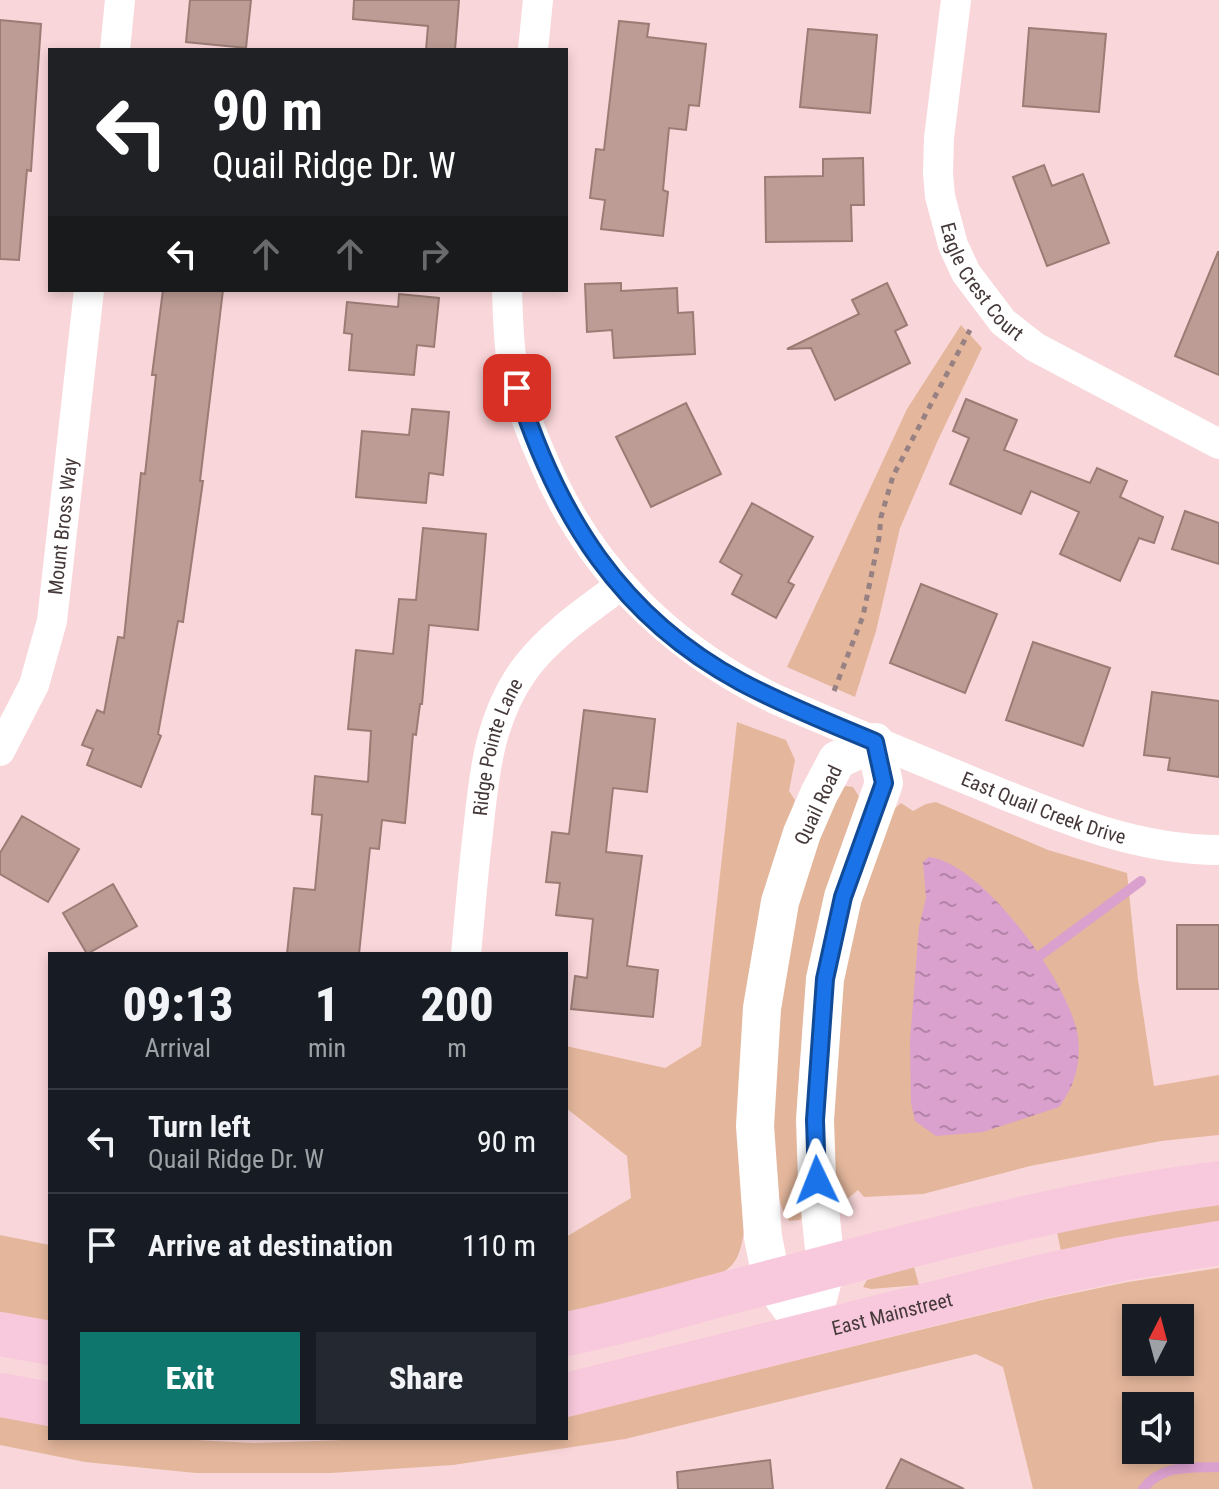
<!DOCTYPE html>
<html lang="en">
<head>
<meta charset="utf-8">
<style>
  :root { --surface:#171b24; --page:#242831; --text:#f1f3f6; --muted:#9ea1a6; --line:#363941; --accent:#0f766e }
  body { margin:0; font-family:"Roboto Condensed",sans-serif; background:var(--page); color:var(--text); height:100vh; display:flex; flex-direction:column; font-size:30px; white-space:nowrap }
  * { box-sizing:border-box; margin:0 }
  p { font-size:26px; color:var(--muted) }
  .icon { flex:none; width:44px; height:44px; fill:none; stroke:currentColor; stroke-width:2; stroke-linecap:round; stroke-linejoin:round }
  .map { position:relative; flex:1; overflow:hidden }
  .side { position:absolute; left:48px; top:952px; width:520px; height:488px; display:flex; flex-direction:column; background:var(--surface); border-radius:0px; box-shadow:0 4px 12px #0003 }
  .side>* { flex:none }
  .top-card { position:absolute; left:48px; top:48px; width:520px; height:244px; border-radius:0px; box-shadow:0 4px 12px #0003; background:#202124; color:#fff; overflow:hidden }
  .needle { width:52px; rotate:6deg }
  .buttons { position:absolute; left:1122px; top:1304px; display:grid; gap:16px }
  .buttons a { display:grid; place-items:center; width:72px; height:72px; border-radius:0px; background:var(--surface); box-shadow:0 4px 12px #0003; font-size:40px }
  .pin { position:absolute; display:grid; place-items:center; width:68px; height:68px; color:#fff; margin:-34px; border-radius:16px; box-shadow:0 4px 12px #0006 }
  .me { position:absolute; width:88px; margin:-44px; rotate:358deg; stroke-linejoin:round; filter:drop-shadow(0 0 6px #0008) }
  .turn { display:flex; align-items:center; gap:28px; height:168px; padding:0 32px; font-size:36px }
  .turn .icon { width:104px; height:104px; stroke-width:2.5 }
  .turn b { display:block; font-size:56px; line-height:68px }
  .lanes { display:flex; align-items:center; height:76px; padding:0 32px; background:#0003; justify-content:center; gap:40px; direction:ltr }
  .lanes .off { opacity:.35 }
  .eta { display:flex; justify-content:space-evenly; align-items:center; height:136px; text-align:center }
  .eta b { font-size:48px; font-weight:800; line-height:56px }
  .action { display:flex; gap:16px; margin-top:auto; padding:16px 32px }
  .action a { flex:1; height:92px; border-radius:0px; background:var(--accent); color:#fff; font-size:32px; font-weight:800; line-height:92px; text-align:center }
  .action a+a { background:var(--page); color:var(--text) }
  ul { padding:0; list-style:none }
  li { display:flex; align-items:center; gap:24px; height:104px; padding:0 32px; border-top:2px solid var(--line) }
  li div { flex:1 }
  li b { display:block; font-size:30px }
  li em { font-style:normal }
  .map>svg:first-child { display:block }
</style>
</head>
<body>
<div class="map">
<svg width="1219" height="1489" viewBox="0 0 1219 1489">
  <defs>
    <pattern id="water-ripples" width="26" height="14" patternUnits="userSpaceOnUse" patternTransform="scale(2)"><rect width="26" height="14" fill="#daa0ce"/><path d="M2 4q2-2 4 0t4 0M15 11q2-2 4 0t4 0" fill="none" stroke="#b383a8"/></pattern>
  </defs>
  <rect width="100%" height="100%" fill="#f9d6d9"/>
  <!-- green -->
  <path fill="#e4b79c" fill-rule="evenodd" d="M 961,325 L 982,348 L 938,440 L 900,528 L 876,631 L 855,697 L 787,667 L 907,409 Z
    M 737,722 L 786,740 L 795,760 L 789,791 L 795,800 L 780,850 L 744,1232 C 740,1253 738,1265 718,1275 L 566,1314 L 566,1237 L 631,1198 L 627,1156 L 566,1108 L 566,1046 L 665,1068 L 701,1046 Z
    M 845,786 L 853,787 L 860,798 L 804,1012 L 797,1105 L 804,1215 L 800,1220 L 789,1221 C 752,1174 787,933 806,874 C 815,845 829,817 840,789 Z
    M 936,802 L 1048,850 L 1127,873 L 1138,980 L 1154,1086 L 1219,1075 L 1219,1135 L 1161,1141 L 1030,1166 L 923,1194 L 864,1197 L 858,1190 L 846,1200 L 835,1179 L 832,1069 L 849,936 L 892,811 L 901,803 L 913,811 L 926,804 Z
    M 1219,1203 L 1219,1224 L 1061,1251 L 1057,1232 Z
    M 0,1235 L 50,1245 L 50,1324 L 0,1314 Z
    M 914,1267 L 919,1285 L 871,1289 L 863,1287 L 867,1280 Z
    M 1219,1268 L 1219,1489 L 1033,1489 L 1003,1367 L 976,1354 L 625,1439 L 453,1465 L 331,1473 L 196,1473 L 85,1462 L 0,1445 L 0,1415 L 50,1424 L 50,1438 L 157,1438 L 254,1443 L 405,1438 L 566,1438 L 566,1417 L 1046,1299 L 1128,1282 ZM 1136,1318 L 1180,1318 L 1180,1362 L 1136,1362 ZM 1136,1406 L 1180,1406 L 1180,1450 L 1136,1450 Z"/>
  <!-- water -->
  <path fill="url(#water-ripples)" d="M 929,857 C 983,863 1071,985 1078,1037 C 1081,1064 1075,1085 1059,1107 L 983,1132 L 936,1136 L 915,1121 L 911,1103 L 910,1041 L 919,927 L 926,898 L 923,862 Z"/>
  <g fill="none" stroke-linecap="round" stroke-linejoin="round">
    <!-- stream -->
    <path stroke="#daa0ce" stroke-width="10" d="M 1030,963 L 1141,881
      M 1143,1489 C 1162,1464 1190,1468 1219,1467"/>
  </g>
  <!-- building -->
  <path fill="#bc9c95" stroke="#9a7c75" stroke-width="2" d="M 190,0 L 251,0 L 246,48 L 186,42 Z
    M 354,0 L 459,0 L 455,50 L 426,50 L 428,26 L 353,19 Z
    M 0,20 L 41,24 L 31,171 L 27,170 L 19,260 L 0,259 Z
    M 619,21 L 649,24 L 647,37 L 706,44 L 699,106 L 689,105 L 686,130 L 669,128 L 663,190 L 668,192 L 663,236 L 601,229 L 605,200 L 590,198 L 596,149 L 604,150 Z
    M 1029,28 L 1106,34 L 1099,112 L 1023,106 Z
    M 808,29 L 877,35 L 870,113 L 800,107 Z
    M 863,158 L 864,205 L 851,205 L 852,241 L 766,242 L 765,177 L 823,176 L 823,159 Z
    M 1044,165 L 1052,186 L 1083,174 L 1109,243 L 1047,266 L 1013,177 Z
    M 1218,252 L 1219,252 L 1219,375 L 1175,356 Z
    M 621,283 L 621,291 L 677,288 L 678,313 L 693,312 L 695,354 L 614,358 L 612,330 L 587,332 L 585,284 Z
    M 887,283 L 907,325 L 895,331 L 910,363 L 835,400 L 811,348 L 787,349 L 859,314 L 852,300 Z
    M 163,290 L 223,290 L 200,481 L 203,481 L 183,622 L 178,621 L 158,734 L 161,736 L 141,787 L 87,765 L 93,749 L 82,745 L 97,710 L 104,713 L 118,637 L 124,638 L 141,473 L 145,474 L 156,375 L 152,375 Z
    M 399,294 L 439,298 L 434,347 L 417,345 L 414,375 L 349,370 L 352,334 L 344,333 L 347,302 L 398,307 Z
    M 966,399 L 1017,420 L 1004,450 L 1090,483 L 1097,468 L 1127,481 L 1120,497 L 1163,517 L 1154,543 L 1139,538 L 1120,581 L 1060,554 L 1079,512 L 1031,491 L 1021,514 L 950,484 L 969,438 L 953,431 Z
    M 686,403 L 721,474 L 651,507 L 616,437 Z
    M 412,409 L 449,412 L 443,475 L 429,473 L 426,503 L 356,497 L 362,431 L 409,435 Z
    M 752,503 L 813,537 L 788,582 L 794,585 L 776,618 L 732,594 L 742,575 L 720,562 Z
    M 1185,511 L 1219,523 L 1219,564 L 1172,549 Z
    M 423,528 L 486,534 L 478,630 L 429,625 L 422,704 L 420,704 L 416,735 L 413,734 L 405,823 L 382,820 L 379,849 L 370,848 L 359,954 L 287,954 L 294,888 L 315,890 L 322,815 L 312,814 L 315,776 L 368,782 L 371,731 L 348,729 L 356,650 L 393,654 L 399,599 L 416,600 Z
    M 921,584 L 997,614 L 965,693 L 890,663 Z
    M 1033,642 L 1110,668 L 1083,746 L 1006,720 Z
    M 1152,692 L 1219,701 L 1219,777 L 1168,770 L 1170,758 L 1144,755 Z
    M 584,710 L 655,719 L 647,792 L 613,788 L 606,852 L 642,856 L 627,966 L 658,970 L 653,1017 L 571,1009 L 575,976 L 587,978 L 593,919 L 556,915 L 560,883 L 546,882 L 552,832 L 569,834 Z
    M 22,816 L 79,849 L 48,902 L 0,874 L 0,853 Z
    M 113,884 L 137,926 L 87,954 L 63,913 Z
    M 1177,925 L 1219,925 L 1219,989 L 1177,989 Z
    M 901,1459 L 964,1489 L 886,1489 Z
    M 770,1460 L 773,1489 L 678,1489 L 677,1472 Z"/>
  <g fill="none" stroke-linecap="round" stroke-linejoin="round">
    <!-- path -->
    <path stroke="#988183" stroke-width="5" stroke-dasharray="6 6" stroke-linecap="butt" d="M 834,691 L 863,616 L 879,538 L 881,517 L 893,476 L 970,330"/>
    <!-- minor -->
    <g stroke="#fff" stroke-width="30">
      <path id="s1" d="M 956,0 L 939,138 L 938,173 L 940,196 L 953,245 L 966,273 L 1003,322 L 1035,347 L 1219,444"/>
      <path d="M 115,50 L 120,0"/>
      <path d="M 533,50 L 538,0"/>
      <path id="s2" d="M 507,290 C 508,316 508,343 513,369 C 518,398 529,428 541,455 C 586,566 668,647 775,699 C 842,728 910,756 978,784 C 1057,816 1133,850 1219,850"/>
      <path id="s3" d="M 0,751 L 34,685 L 52,621 L 89,290"/>
      <path id="s4" d="M 466,954 C 470,913 473,873 478,832 C 484,774 489,719 524,670 C 549,636 586,611 620,586"/>
    </g>
    <!-- tertiary -->
    <path stroke="#fff" stroke-width="38" d="M 875,742 L 884,783 L 843,897 L 825,979 L 815,1120 L 817,1180 L 826,1268 L 809,1333 L 772,1282 L 763,1237 L 755,1126 L 762,1008 L 780,902 L 802,833 L 819,794 L 837,760 Z"/>
    <!-- primary -->
    <g stroke="#f8c9dc" stroke-width="44">
      <path d="M 0,1334 L 50,1343"/>
      <path d="M 566,1334 C 626,1322 684,1304 743,1289 C 900,1249 1058,1203 1219,1183"/>
      <path d="M 0,1395 L 50,1404"/>
      <path id="s5" d="M 566,1395 L 1039,1277 L 1122,1259 L 1219,1243"/>
    </g>
  </g>
  <g fill="none" stroke-linecap="round" stroke-linejoin="round">
    <defs>
      <path id="route" d="M 517,388 C 557,515 620,617 741,682 C 784,705 830,723 875,742 L 884,783 L 843,897 L 825,979 L 815,1120 L 817,1180"/>
    </defs>
    <!-- route casing -->
    <use href="#route" stroke="#114b97" stroke-width="20"/>
    <!-- route -->
    <use href="#route" stroke="#1a73e8" stroke-width="14"/>
  </g>
  <g text-anchor="middle" dominant-baseline="central" stroke-width="7" stroke-linejoin="round" paint-order="stroke">
    <!-- street labels -->
    <g font-size="20" fill="#46393a" stroke="#fff">
      <text stroke="none"><textPath href="#s1" startOffset="294">Eagle Crest Court</textPath></text>
      <text stroke="none"><textPath href="#s3" startOffset="236">Mount Bross Way</textPath></text>
      <text stroke="none"><textPath href="#s4" startOffset="210">Ridge Pointe Lane</textPath></text>
      <text transform="translate(818 805) rotate(-65)">Quail Road</text>
      <text stroke="none"><textPath href="#s2" startOffset="806">East Quail Creek Drive</textPath></text>
      <text stroke="none"><textPath href="#s5" startOffset="336">East Mainstreet</textPath></text>
    </g>
  </g>
</svg>
<div class="buttons">
<a><svg class="needle" viewBox="-14 -14 28 28"><path d="M0-13l5 13h-10z" fill="#e53935"/><path d="M0 13l5-13h-10z" fill="#9ea1a6"/></svg></a>
<a><svg class="icon" aria-label="sound" viewBox="0 0 24 24"><path d="M4 9h4l5-4v14l-5-4H4zM17 9q2 3 0 6"/></svg></a>
</div>
<div class="pin" style="left:517px;top:388px;background:#d93025"><svg class="icon" aria-label="arrive" viewBox="0 0 24 24"><path d="M6 21V4h12l-3 4 3 4H6"/></svg></div>
<svg class="me" style="left:817px;top:1180px" viewBox="-20 -20 40 40"><path d="M0-17L14 15 0 8-14 15z" fill="#1a73e8" stroke="#fff" stroke-width="4"/></svg>
<div class="top-card">
<div class="turn"><svg class="icon" aria-label="left" viewBox="0 0 24 24"><path d="M17 20v-9H6M10 6l-5 5 5 5"/></svg><div><b>90 m</b>Quail Ridge Dr. W</div></div>
<div class="lanes"><svg class="icon" aria-label="left" viewBox="0 0 24 24"><path d="M17 20v-9H6M10 6l-5 5 5 5"/></svg><svg class="icon off" aria-label="ahead" viewBox="0 0 24 24"><path d="M12 20V5M6 11l6-6 6 6"/></svg><svg class="icon off" aria-label="ahead" viewBox="0 0 24 24"><path d="M12 20V5M6 11l6-6 6 6"/></svg><svg class="icon off" aria-label="right" viewBox="0 0 24 24"><path d="M7 20v-9h11M14 6l5 5-5 5"/></svg></div>
</div>
<section class="side">
<div class="eta">
<div><b>09:13</b><p>Arrival</p></div>
<div><b>1</b><p>min</p></div>
<div><b>200</b><p>m</p></div>
</div>
<ul>
<li><svg class="icon" aria-label="left" viewBox="0 0 24 24"><path d="M17 20v-9H6M10 6l-5 5 5 5"/></svg><div><b>Turn left</b><p>Quail Ridge Dr. W</p></div><em>90 m</em></li>
<li><svg class="icon" aria-label="arrive" viewBox="0 0 24 24"><path d="M6 21V4h12l-3 4 3 4H6"/></svg><div><b>Arrive at destination</b></div><em>110 m</em></li>
</ul>
<div class="action"><a>Exit</a><a>Share</a></div>
</section>
</div>
</body>
</html>
